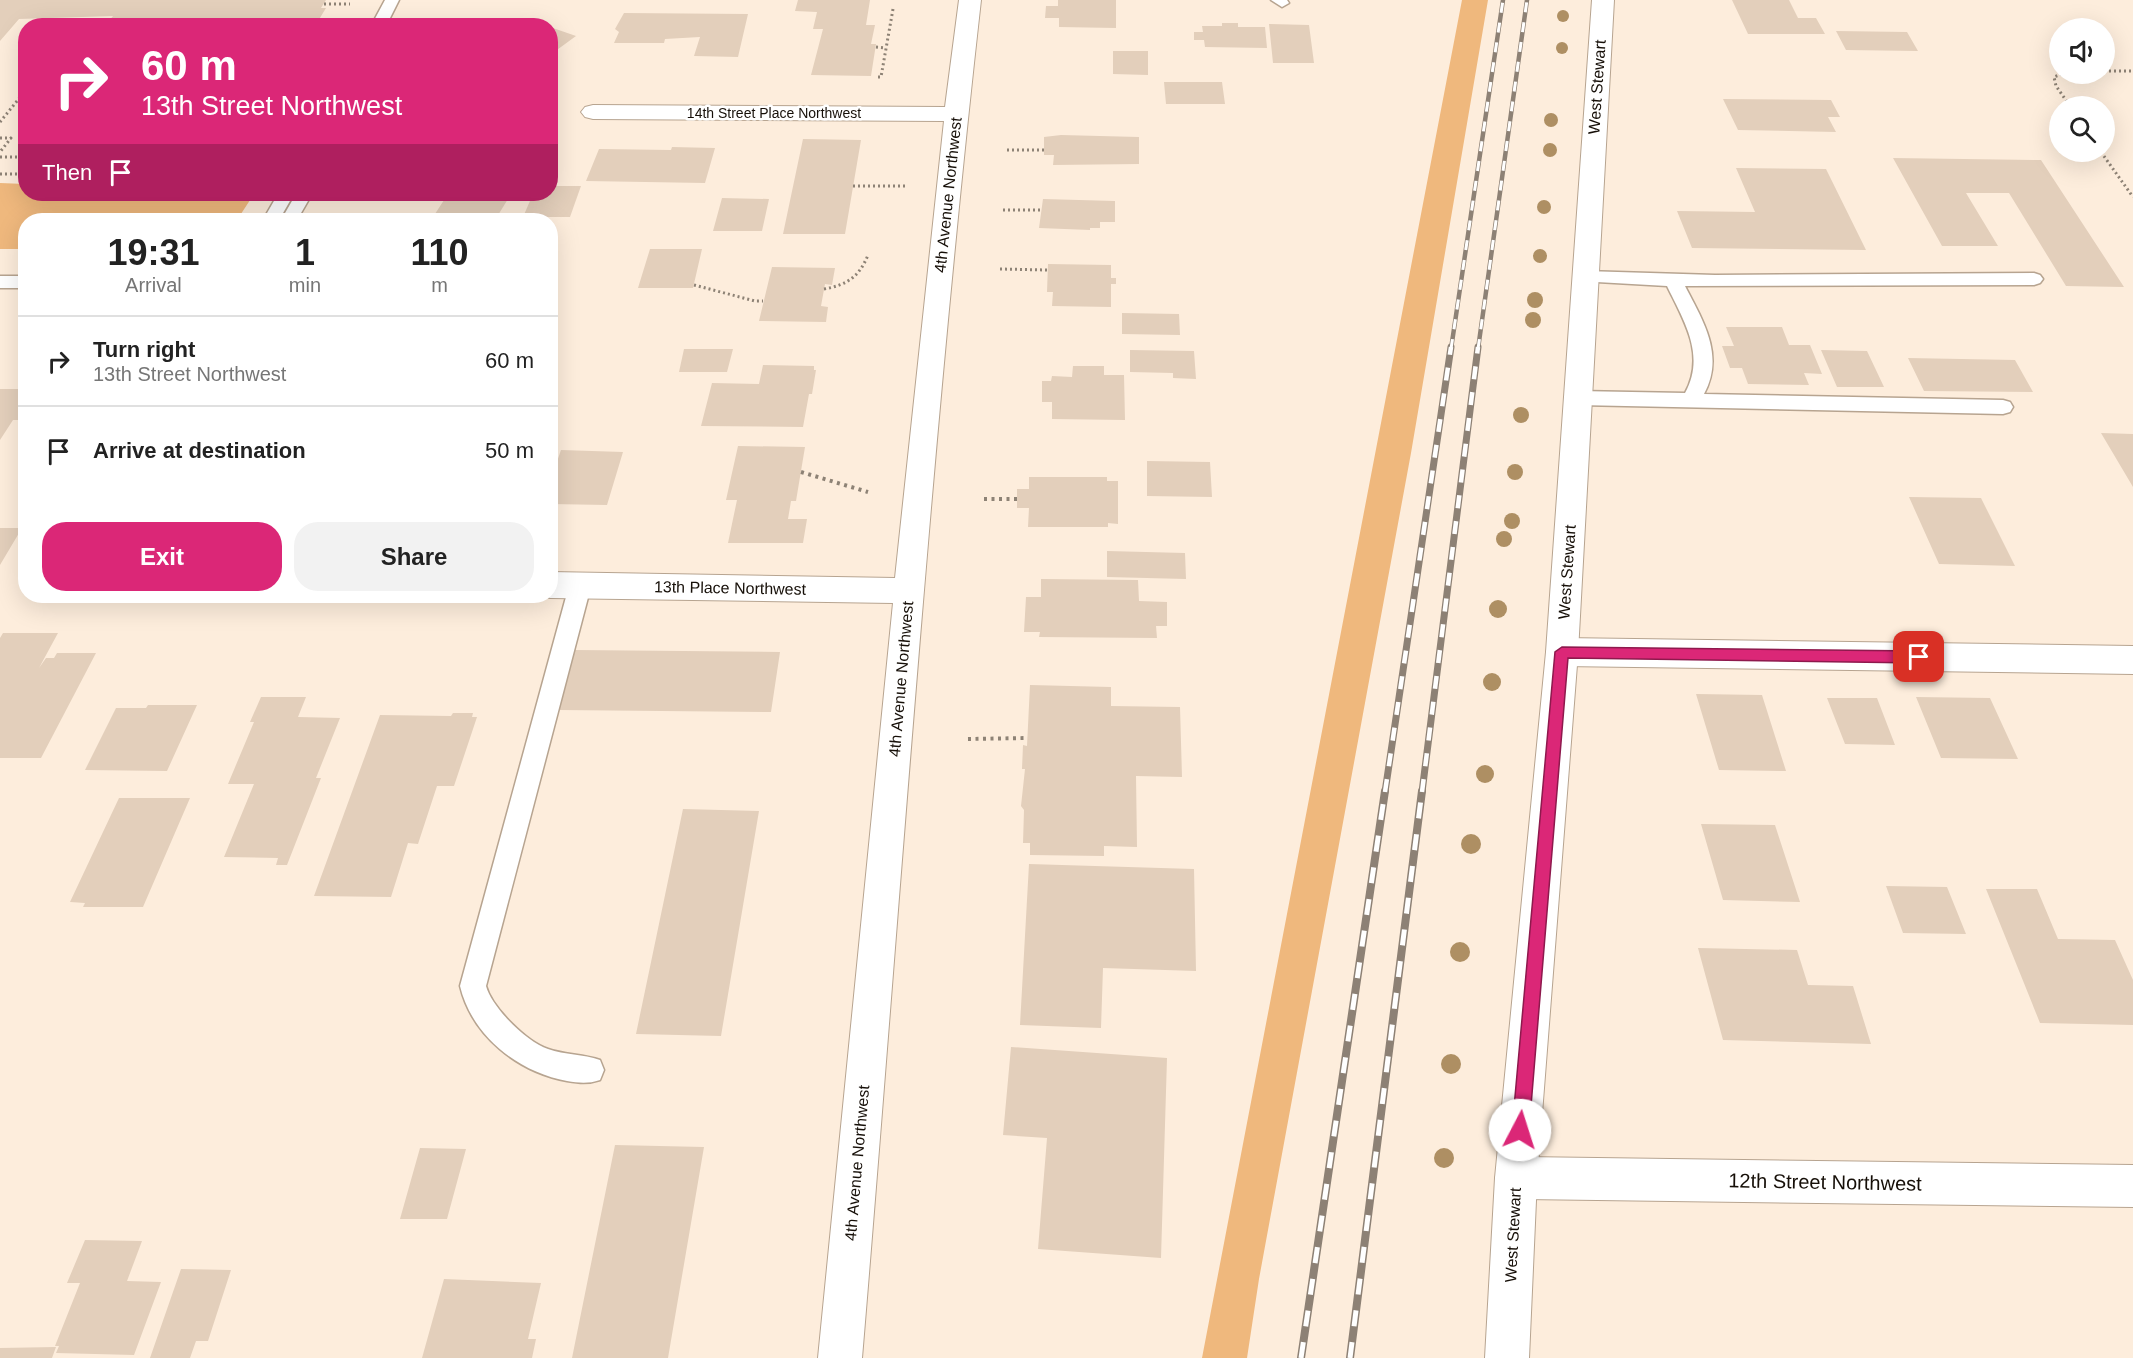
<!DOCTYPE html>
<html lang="en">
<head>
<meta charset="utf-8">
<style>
  :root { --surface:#fff; --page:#f2f2f2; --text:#222; --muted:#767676; --line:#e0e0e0; --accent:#db2777 }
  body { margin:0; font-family:Helvetica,sans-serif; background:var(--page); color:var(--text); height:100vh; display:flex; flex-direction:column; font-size:22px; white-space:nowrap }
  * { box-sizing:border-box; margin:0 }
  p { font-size:20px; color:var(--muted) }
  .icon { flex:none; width:33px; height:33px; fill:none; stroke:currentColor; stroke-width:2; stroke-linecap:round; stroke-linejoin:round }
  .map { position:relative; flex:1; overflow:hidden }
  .details { position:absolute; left:18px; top:213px; width:540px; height:390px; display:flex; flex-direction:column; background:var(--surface); border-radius:24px; box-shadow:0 6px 24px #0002 }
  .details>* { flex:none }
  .hud { position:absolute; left:18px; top:18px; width:540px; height:183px; border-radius:24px; box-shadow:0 6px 24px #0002; background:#db2777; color:#fff; overflow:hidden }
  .buttons { position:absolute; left:2049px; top:18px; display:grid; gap:12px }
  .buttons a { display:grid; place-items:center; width:66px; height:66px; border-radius:50%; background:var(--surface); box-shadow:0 6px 24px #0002; font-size:30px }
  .pin { position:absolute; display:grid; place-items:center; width:51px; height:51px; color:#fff; margin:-26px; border-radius:12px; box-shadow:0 3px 9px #0006 }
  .me { position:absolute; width:66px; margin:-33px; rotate:5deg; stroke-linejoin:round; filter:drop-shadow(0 0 4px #0008) }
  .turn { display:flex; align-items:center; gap:21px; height:126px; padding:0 24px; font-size:27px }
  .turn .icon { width:78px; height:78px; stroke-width:2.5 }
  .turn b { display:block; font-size:42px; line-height:51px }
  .then { display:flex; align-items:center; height:57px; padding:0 24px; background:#0003; gap:12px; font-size:22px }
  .eta { display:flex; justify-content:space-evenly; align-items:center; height:102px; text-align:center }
  .eta b { font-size:36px; font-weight:700; line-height:42px }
  .action { display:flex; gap:12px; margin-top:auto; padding:12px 24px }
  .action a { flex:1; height:69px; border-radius:24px; background:var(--accent); color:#fff; font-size:24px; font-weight:700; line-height:69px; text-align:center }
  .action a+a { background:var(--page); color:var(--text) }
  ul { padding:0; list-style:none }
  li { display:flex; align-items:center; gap:18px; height:90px; padding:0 24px; border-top:2px solid var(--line) }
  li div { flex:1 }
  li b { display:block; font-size:22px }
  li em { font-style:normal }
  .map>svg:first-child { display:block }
</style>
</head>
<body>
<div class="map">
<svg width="2133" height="1358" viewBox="0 0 2133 1358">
  <rect width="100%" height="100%" fill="#fdeddc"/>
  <!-- green -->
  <path fill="#efb87d" d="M 1462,0 L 1488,0 L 1411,453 L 1259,1279 L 1247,1358 L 1202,1358 Z
    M 0,183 L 25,184 L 26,194 L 254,194 L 237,220 L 26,220 L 25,249 L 0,249 Z"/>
  <!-- building -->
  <path fill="#e3cfbb" d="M 0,0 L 326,0 L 321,8 L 326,8 L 315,26 L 105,26 L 113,16 L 19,19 L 0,41 Z
    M 798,0 L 870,0 L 866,25 L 875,25 L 871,44 L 876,44 L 871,76 L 811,75 L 823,29 L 813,29 L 817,12 L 795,11 Z
    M 1058,0 L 1116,0 L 1116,28 L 1059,27 L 1059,18 L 1045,18 L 1046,6 L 1058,6 Z
    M 1732,0 L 1789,0 L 1798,18 L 1816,18 L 1825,34 L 1748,34 Z
    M 624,13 L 748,14 L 738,57 L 694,56 L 700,37 L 665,39 L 664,43 L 614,43 L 619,32 L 615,29 Z
    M 1222,23 L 1238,23 L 1238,27 L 1265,27 L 1267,48 L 1205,47 L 1204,40 L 1194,40 L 1194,32 L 1203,32 L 1202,26 L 1222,26 Z
    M 1269,24 L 1309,25 L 1314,63 L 1273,63 Z
    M 550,27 L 576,36 L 550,55 Z
    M 1836,31 L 1907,32 L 1918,51 L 1846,50 Z
    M 1113,51 L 1148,51 L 1148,75 L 1113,74 Z
    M 1164,82 L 1222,82 L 1225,104 L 1166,104 Z
    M 1723,99 L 1831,100 L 1840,117 L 1828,117 L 1836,132 L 1738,130 Z
    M 1061,135 L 1139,137 L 1139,164 L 1053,165 L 1054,155 L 1044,155 L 1044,137 Z
    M 803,139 L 861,140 L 845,234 L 783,234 Z
    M 672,147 L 715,148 L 705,183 L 586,181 L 599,149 L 671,150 Z
    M 1893,158 L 2041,160 L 2124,287 L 2066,286 L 2009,193 L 1966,193 L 1998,246 L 1942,246 Z
    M 1736,168 L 1826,169 L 1866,250 L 1692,248 L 1677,211 L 1755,212 Z
    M 550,186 L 581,186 L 570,217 L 523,217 L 533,194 L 550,194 Z
    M 448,194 L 511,194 L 495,220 L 431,220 Z
    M 722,198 L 769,199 L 762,231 L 713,231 Z
    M 1043,199 L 1115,201 L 1115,222 L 1100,222 L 1100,228 L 1090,228 L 1090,230 L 1039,228 Z
    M 650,249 L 702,249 L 693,288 L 638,288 Z
    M 1048,264 L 1111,265 L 1111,278 L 1116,278 L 1116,284 L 1111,284 L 1111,307 L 1052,306 L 1053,292 L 1047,292 Z
    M 772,267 L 835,268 L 832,285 L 825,284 L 821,306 L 828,307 L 826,322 L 759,321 Z
    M 1122,313 L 1179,314 L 1180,335 L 1122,334 Z
    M 1726,327 L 1782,327 L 1789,345 L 1810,345 L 1822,374 L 1804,373 L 1809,385 L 1748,384 L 1742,368 L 1730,368 L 1722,346 L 1734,346 Z
    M 684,349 L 733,349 L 727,372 L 679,372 Z
    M 1130,350 L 1194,351 L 1196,379 L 1173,378 L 1173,373 L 1130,372 Z
    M 1821,350 L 1867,351 L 1884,387 L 1837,387 Z
    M 1908,358 L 2015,360 L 2033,392 L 1924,391 Z
    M 763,365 L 814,366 L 814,370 L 816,370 L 812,394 L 809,394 L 803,427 L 701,426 L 712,383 L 759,384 Z
    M 1073,366 L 1104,366 L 1104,375 L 1124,375 L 1125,420 L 1052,419 L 1052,402 L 1042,402 L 1042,381 L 1051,381 L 1052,376 L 1072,377 Z
    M 0,389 L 26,389 L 26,420 L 13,420 L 0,440 Z
    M 2101,433 L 2133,434 L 2133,487 Z
    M 738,446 L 805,447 L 796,501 L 791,501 L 788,519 L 807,519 L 803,543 L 728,543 L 737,500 L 726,500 Z
    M 561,450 L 623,452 L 607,505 L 550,504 L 550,482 Z
    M 1147,461 L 1210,462 L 1212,497 L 1147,496 Z
    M 1029,477 L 1107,477 L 1107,481 L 1118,481 L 1118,524 L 1108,523 L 1108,527 L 1028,527 L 1029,508 L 1017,508 L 1017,489 L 1029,489 Z
    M 1909,497 L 1981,498 L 2015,566 L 1939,564 Z
    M 0,528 L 22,528 L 0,565 Z
    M 1107,551 L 1185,553 L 1186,579 L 1107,577 Z
    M 1041,579 L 1138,580 L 1139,601 L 1167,602 L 1167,626 L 1156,626 L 1157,638 L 1039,637 L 1040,632 L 1024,632 L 1026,597 L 1041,597 Z
    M 3,633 L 58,633 L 39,668 L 46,658 L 54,658 L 57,653 L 96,653 L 41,758 L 0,758 L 0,638 Z
    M 575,650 L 780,652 L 771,712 L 559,710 Z
    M 1030,685 L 1111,687 L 1111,706 L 1180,707 L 1182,777 L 1136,776 L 1137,847 L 1104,846 L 1104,856 L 1030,855 L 1030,843 L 1023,843 L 1024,810 L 1021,806 L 1025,769 L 1022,769 L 1023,745 L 1027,746 Z
    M 1696,694 L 1762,695 L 1786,771 L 1719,770 Z
    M 261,697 L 306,697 L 298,717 L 340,718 L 316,778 L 321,778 L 287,865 L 276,865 L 278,858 L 224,857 L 254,784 L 228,784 L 254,722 L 250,722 Z
    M 1916,697 L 1990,698 L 2018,759 L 1941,758 Z
    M 1827,698 L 1877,698 L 1895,745 L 1845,744 Z
    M 148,705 L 197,705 L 167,771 L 85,770 L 116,708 L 146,708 Z
    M 453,713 L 473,713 L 472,717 L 477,717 L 454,786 L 437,786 L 418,844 L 408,843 L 391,897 L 314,896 L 380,715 L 451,716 Z
    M 119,798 L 190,798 L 143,907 L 83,907 L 85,903 L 70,902 Z
    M 683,809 L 759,811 L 721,1036 L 636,1034 Z
    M 1701,824 L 1775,825 L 1800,902 L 1723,900 Z
    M 1029,864 L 1194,869 L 1196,971 L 1103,968 L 1101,1028 L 1020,1025 Z
    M 1886,886 L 1947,887 L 1966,934 L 1903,933 Z
    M 1986,889 L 2037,889 L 2058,939 L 2115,940 L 2133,980 L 2133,1025 L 2040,1023 Z
    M 1698,948 L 1797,950 L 1808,985 L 1853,986 L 1871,1044 L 1723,1040 Z
    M 1011,1047 L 1167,1058 L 1161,1258 L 1038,1249 L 1047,1138 L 1003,1135 Z
    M 615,1145 L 704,1147 L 668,1358 L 572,1358 Z
    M 420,1148 L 466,1149 L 447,1219 L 400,1219 Z
    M 85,1240 L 142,1241 L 127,1281 L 161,1282 L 134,1355 L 56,1353 L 59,1346 L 55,1346 L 80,1283 L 67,1283 Z
    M 181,1269 L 231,1270 L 208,1341 L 196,1341 L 190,1358 L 150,1358 Z
    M 444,1279 L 541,1283 L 528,1339 L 536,1339 L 532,1358 L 422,1358 Z
    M 56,1347 L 52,1358 L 0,1358 L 0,1348 Z"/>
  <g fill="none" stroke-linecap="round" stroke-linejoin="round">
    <defs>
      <path id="lane" d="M 385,0 L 399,0 L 386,26 L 371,26 Z
        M 1271,0 L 1287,0 L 1289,3 L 1282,7 Z
        M 278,194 L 294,194 L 279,220 L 263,220 Z
        M 296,194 L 312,194 L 297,220 L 281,220 Z
        M 1585,271 L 1715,275 L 2034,273 L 2040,275 L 2043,279 L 2040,283 L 2034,285 L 1685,286 C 1703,321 1725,355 1704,394 L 2003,400 L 2010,402 L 2013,407 L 2010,412 L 2003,414 L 1578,405 L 1571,403 L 1568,398 L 1571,393 L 1578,391 L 1685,393 C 1706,355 1684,321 1667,286 L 1579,281 L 1576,277 L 1579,273 Z
        M 0,276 L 26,276 L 26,288 L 0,288 Z
        M 580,577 L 588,580 L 591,586 L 486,986 C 492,1008 527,1042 548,1049 C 565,1055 583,1054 600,1060 L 604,1070 L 600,1080 C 588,1084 579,1083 567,1081 C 518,1072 472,1036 460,986 L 569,586 L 572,580 Z"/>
      <path id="street" d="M 959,0 L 981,0 C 930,451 900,905 862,1358 L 818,1358 L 893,603 L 550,598 L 544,596 L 550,596 L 550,572 L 895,578 L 944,121 L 593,119 L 585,117 L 581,112 L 585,107 L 593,105 L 945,107 Z
        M 1562,638 L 2133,646 L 2133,674 L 1562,666 L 1550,662 L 1546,652 L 1550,642 Z
        M 1516,1157 L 2133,1165 L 2133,1207 L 1516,1199 L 1501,1193 L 1495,1178 L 1501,1163 Z"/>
      <path id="secondary" d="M 1592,0 L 1614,0 L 1578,652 L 1537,1178 L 1529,1358 L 1485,1358 L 1495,1178 L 1546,652 Z"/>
    </defs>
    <!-- lane casing -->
    <use href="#lane" stroke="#b7a490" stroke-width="3"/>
    <!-- street casing -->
    <use href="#street" stroke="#b7a490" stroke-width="2"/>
    <!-- secondary casing -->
    <use href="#secondary" stroke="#b7a490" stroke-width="2"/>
    <!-- path-far1 -->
    <path stroke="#8d8275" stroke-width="3" stroke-dasharray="2 3" stroke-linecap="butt" d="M 324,4 L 350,4
      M 39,26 L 44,19
      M 78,26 L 84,18
      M 876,47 L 886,48
      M 2104,71 L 2133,71
      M 2062,74 L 2054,77 L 2056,86 L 2070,106
      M 878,77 L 881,77 L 893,9
      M 0,122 L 26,90
      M 0,138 L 11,138 L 0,152
      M 1007,150 L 1044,150
      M 2101,152 L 2133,197
      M 0,157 L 26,157
      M 0,174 L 26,174
      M 853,186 L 908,186
      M 1003,210 L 1042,210
      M 1000,269 L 1047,270
      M 694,285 L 755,301 L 763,301
      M 824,289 C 847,285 859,277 868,255"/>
    <!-- path -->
    <path stroke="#8d8275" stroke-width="4" stroke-dasharray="3 4.5" stroke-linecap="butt" d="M 801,472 L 868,492
      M 984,499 L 1017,499
      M 968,739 L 1028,738"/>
    <!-- lane -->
    <use href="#lane" fill="#fff" fill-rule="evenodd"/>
    <!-- street -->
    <use href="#street" fill="#fff" fill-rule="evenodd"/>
    <!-- secondary -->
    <use href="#secondary" fill="#fff" fill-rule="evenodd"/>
    <defs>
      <path id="rail-far2" d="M 1451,349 L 1503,0
        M 1478,349 L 1527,0"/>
      <path id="rail-far1" d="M 1385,792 L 1451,347
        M 1422,792 L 1478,347"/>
      <path id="rail" d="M 1301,1358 L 1385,791
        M 1350,1358 L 1422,791"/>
    </defs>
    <!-- rail-far2 casing -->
    <use href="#rail-far2" stroke="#8d8175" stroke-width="4.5"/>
    <!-- rail-far1 casing -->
    <use href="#rail-far1" stroke="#8d8175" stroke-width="7"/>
    <!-- rail casing -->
    <use href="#rail" stroke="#8d8175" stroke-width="8"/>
    <!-- rail-far2 -->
    <use href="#rail-far2" stroke="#fff" stroke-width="3" stroke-dasharray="10" stroke-linecap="butt"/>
    <!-- rail-far1 -->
    <use href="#rail-far1" stroke="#fff" stroke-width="4.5" stroke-dasharray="13" stroke-linecap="butt"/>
    <!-- rail -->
    <use href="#rail" stroke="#fff" stroke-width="5" stroke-dasharray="16" stroke-linecap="butt"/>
  </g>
  <!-- trees -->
  <g fill="#ae8f63">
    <circle cx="1563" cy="16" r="6"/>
    <circle cx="1562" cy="48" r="6"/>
    <circle cx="1551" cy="120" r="7"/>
    <circle cx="1550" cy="150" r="7"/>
    <circle cx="1544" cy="207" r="7"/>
    <circle cx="1540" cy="256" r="7"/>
    <circle cx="1535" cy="300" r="8"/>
    <circle cx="1533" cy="320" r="8"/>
    <circle cx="1521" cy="415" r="8"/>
    <circle cx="1515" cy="472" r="8"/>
    <circle cx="1512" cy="521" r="8"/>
    <circle cx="1504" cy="539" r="8"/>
    <circle cx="1498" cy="609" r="9"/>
    <circle cx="1492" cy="682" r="9"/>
    <circle cx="1485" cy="774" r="9"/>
    <circle cx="1471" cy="844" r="10"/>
    <circle cx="1460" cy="952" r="10"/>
    <circle cx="1451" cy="1064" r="10"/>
    <circle cx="1444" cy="1158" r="10"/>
  </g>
  <!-- route -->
  <path fill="#db2777" stroke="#8e194d" stroke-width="1.5" d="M 1562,647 L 1919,651 L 1925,657 L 1919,663 L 1568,658 L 1529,1130 L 1526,1136 L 1520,1139 L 1514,1136 L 1512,1130 L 1555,652 Z"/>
  <g text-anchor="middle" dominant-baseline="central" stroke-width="5" stroke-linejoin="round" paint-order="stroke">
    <!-- far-street labels -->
    <g font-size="14" fill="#160f08" stroke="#fff">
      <text x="774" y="113">14th Street Place Northwest</text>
    </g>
    <!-- street labels -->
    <g font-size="16" fill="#160f08" stroke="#fff">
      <text transform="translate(1597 87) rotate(-86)">West Stewart</text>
      <text transform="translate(948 195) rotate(-84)">4th Avenue Northwest</text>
      <text transform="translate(1567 572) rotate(-86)">West Stewart</text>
      <text transform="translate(730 588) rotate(1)">13th Place Northwest</text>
      <text transform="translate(901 679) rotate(-85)">4th Avenue Northwest</text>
      <text transform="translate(857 1163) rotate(-85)">4th Avenue Northwest</text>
      <text transform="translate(1513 1235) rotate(-87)">West Stewart</text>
    </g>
    <!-- near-street labels -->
    <g font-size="20" fill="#160f08" stroke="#fff">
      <text transform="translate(1825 1182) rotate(1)">12th Street Northwest</text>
    </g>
  </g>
</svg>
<div class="buttons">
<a><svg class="icon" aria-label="sound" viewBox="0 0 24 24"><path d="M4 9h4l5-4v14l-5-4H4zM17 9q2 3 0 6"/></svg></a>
<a><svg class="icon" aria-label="search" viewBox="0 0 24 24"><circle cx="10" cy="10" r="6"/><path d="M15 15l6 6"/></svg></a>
</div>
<div class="pin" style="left:1919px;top:657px;background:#d93025"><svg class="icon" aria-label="arrive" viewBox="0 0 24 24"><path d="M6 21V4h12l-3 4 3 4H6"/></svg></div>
<svg class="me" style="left:1520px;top:1130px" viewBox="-20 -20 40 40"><circle r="19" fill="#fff"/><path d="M0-13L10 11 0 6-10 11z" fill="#db2777"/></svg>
<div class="hud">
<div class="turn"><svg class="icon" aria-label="right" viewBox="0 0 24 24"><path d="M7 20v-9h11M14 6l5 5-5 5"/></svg><div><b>60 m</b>13th Street Northwest</div></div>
<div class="then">Then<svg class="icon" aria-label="arrive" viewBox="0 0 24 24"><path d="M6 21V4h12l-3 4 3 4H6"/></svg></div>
</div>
<section class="details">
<div class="eta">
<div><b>19:31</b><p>Arrival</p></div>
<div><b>1</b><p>min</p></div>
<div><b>110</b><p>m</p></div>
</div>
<ul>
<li><svg class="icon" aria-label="right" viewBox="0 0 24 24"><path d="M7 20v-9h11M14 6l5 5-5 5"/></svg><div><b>Turn right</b><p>13th Street Northwest</p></div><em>60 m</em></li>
<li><svg class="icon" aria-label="arrive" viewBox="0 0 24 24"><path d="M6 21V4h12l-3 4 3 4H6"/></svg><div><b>Arrive at destination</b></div><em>50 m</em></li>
</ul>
<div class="action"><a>Exit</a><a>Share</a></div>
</section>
</div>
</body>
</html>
